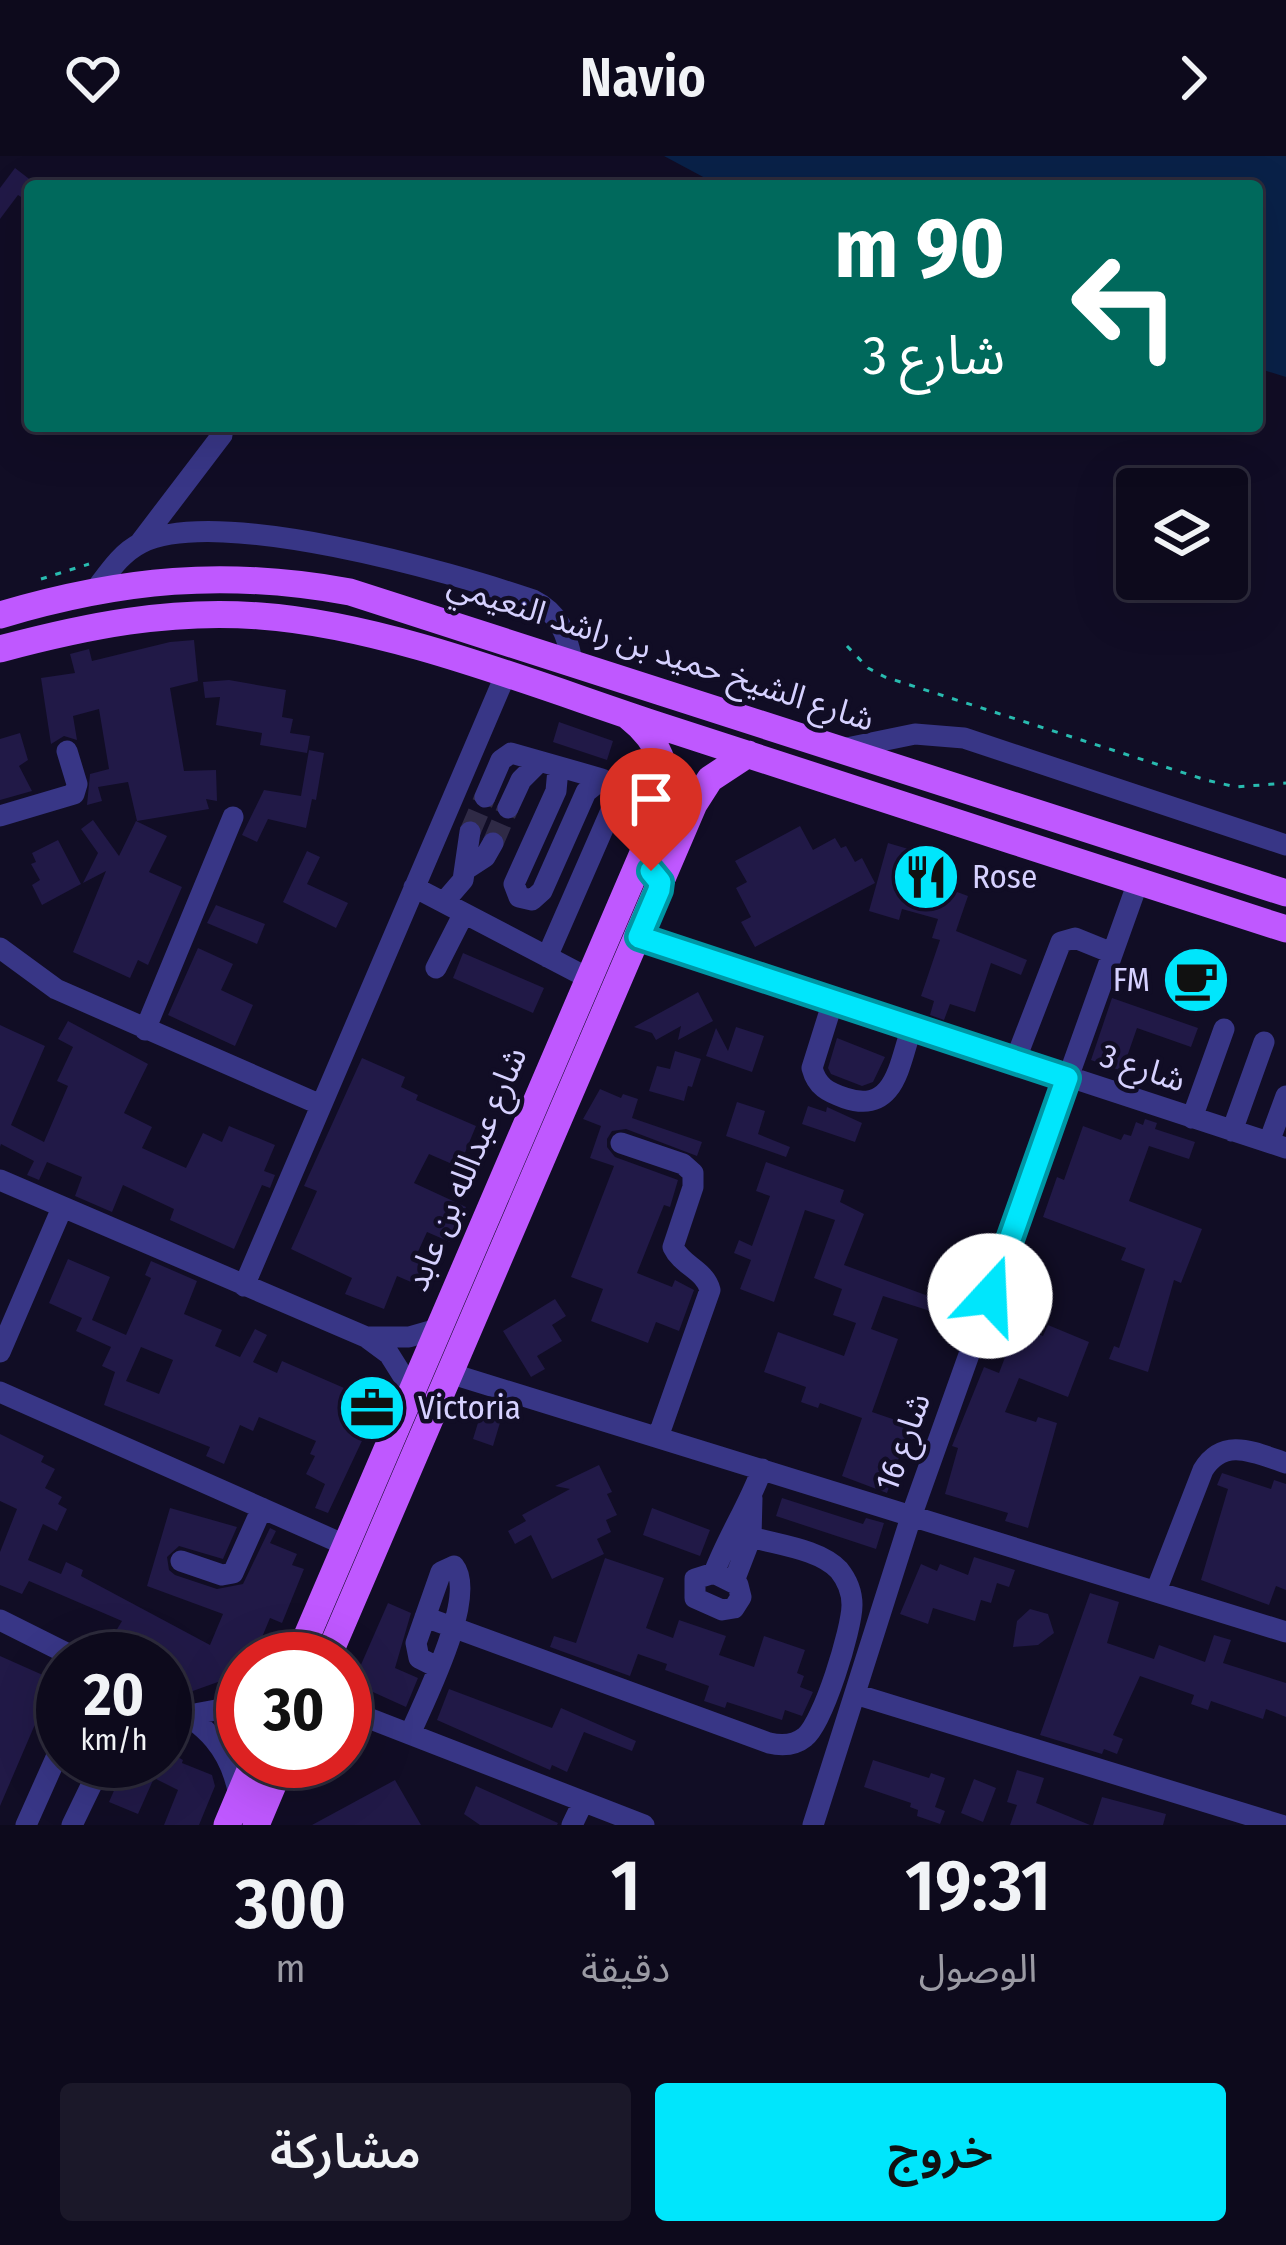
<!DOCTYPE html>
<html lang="ar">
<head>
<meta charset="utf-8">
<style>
  :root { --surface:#0d0a1c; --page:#1b1829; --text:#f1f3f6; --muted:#9a9aa3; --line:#2d2b3b; --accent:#00e6fc }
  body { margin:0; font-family:"Fira Sans Condensed","Noto Sans Arabic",sans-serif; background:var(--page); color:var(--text); direction:rtl; height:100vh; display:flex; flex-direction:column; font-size:45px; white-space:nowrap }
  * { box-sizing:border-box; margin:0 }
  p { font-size:39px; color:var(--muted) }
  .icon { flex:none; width:66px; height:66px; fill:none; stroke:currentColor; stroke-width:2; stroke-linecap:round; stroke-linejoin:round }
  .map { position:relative; height:1669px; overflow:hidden; direction:ltr }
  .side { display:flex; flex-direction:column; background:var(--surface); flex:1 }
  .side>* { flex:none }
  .banner { position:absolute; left:24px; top:24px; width:1239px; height:252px; border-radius:12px; box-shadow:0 12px 48px #0002,0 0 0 3px var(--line); direction:rtl; background:#00695c; color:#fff; overflow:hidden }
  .controls { position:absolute; left:1116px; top:312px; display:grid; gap:24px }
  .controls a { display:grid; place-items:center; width:132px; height:132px; border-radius:12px; background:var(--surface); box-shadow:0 12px 48px #0002,0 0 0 3px var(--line); font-size:60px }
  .speed { position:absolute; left:36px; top:1476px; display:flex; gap:24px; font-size:60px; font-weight:700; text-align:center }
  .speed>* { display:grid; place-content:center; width:156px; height:156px; border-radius:50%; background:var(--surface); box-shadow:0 12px 48px #0002,0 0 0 3px var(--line); line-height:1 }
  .speed small { font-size:30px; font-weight:400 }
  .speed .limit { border:18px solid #d22; background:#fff; color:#111 }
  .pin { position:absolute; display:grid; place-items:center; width:102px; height:102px; color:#fff; margin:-123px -51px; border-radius:50% 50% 50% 0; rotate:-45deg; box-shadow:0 0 12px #0007 }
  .pin .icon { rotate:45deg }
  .me { position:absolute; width:132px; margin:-66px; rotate:20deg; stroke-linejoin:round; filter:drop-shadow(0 0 9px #0008) }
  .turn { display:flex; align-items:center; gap:42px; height:252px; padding:0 60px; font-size:54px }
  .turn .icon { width:156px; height:156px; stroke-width:2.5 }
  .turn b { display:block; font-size:84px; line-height:102px }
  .eta { display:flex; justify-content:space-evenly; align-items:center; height:204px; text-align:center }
  .eta b { font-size:72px; font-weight:600; line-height:84px }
  .primary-button { display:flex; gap:24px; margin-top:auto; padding:24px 60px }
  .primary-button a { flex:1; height:138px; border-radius:12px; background:var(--accent); color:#111; font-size:48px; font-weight:600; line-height:138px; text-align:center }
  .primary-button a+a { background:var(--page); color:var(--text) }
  header { display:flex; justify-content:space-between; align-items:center; height:156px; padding:0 60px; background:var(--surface); font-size:54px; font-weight:600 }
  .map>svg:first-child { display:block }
</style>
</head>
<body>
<header><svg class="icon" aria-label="forward" viewBox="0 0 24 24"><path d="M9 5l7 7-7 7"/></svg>Navio<svg class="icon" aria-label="heart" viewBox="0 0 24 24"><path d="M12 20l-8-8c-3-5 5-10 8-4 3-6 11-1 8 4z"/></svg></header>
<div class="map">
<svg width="1286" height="1669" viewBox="0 0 1286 1669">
  <rect width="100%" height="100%" fill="#110d25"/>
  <!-- water -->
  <path fill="#092148" d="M 664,0 L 1286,0 L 1286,221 L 1257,212 L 1257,30 L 720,30 Z"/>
  <!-- building -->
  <path fill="#211947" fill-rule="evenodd" d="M 15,12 L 37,29 L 30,30 L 26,44 L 18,39 L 0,63 L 0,32 Z
    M 194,484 L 198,525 L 170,532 L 184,615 L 216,614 L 217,645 L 206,643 L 209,653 L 137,665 L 128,626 L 98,631 L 102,645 L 87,649 L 90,618 L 109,613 L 99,553 L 73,560 L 77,584 L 64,580 L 51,588 L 41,522 L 75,517 L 70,498 L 89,493 L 92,505 L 170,486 Z
    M 229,524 L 286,534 L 282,561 L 293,563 L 290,577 L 310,580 L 307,597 L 260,589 L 262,577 L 216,569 L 220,541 L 205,542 L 203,526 Z
    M 559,566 L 613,585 L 607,604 L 553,586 Z
    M 20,577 L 28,604 L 19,610 L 32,635 L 0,644 L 0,583 Z
    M 309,594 L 324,597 L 316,644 L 312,643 L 306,672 L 268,663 L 257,686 L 242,679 L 264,634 L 301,640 Z
    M 93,664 L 119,700 L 136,665 L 167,680 L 149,716 L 182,731 L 148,809 L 138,804 L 130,822 L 73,796 L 106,715 L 83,727 L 98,697 L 81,673 Z
    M 800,670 L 813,694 L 835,682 L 841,692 L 846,690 L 855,706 L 862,702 L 875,727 L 755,791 L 741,766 L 751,761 L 736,732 L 747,726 L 735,705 Z
    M 58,684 L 81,728 L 42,749 L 32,729 L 40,724 L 31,708 L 36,706 L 32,697 Z
    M 888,687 L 956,707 L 949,733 L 968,740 L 956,775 L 1027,804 L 1021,819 L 991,807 L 975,856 L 950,848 L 944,864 L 930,859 L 934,845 L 921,840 L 940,784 L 932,782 L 938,763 L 902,753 L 899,764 L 869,755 Z
    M 307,695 L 320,701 L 307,728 L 348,747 L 336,772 L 283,746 Z
    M 216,749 L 265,768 L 257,788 L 207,767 Z
    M 198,792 L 233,808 L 221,834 L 253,849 L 235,890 L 168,859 Z
    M 463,797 L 544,832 L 533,857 L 453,822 Z
    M 698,836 L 713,865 L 678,884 L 681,870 L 656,884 L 652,877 L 634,871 Z
    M 1112,842 L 1198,872 L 1191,891 L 1137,872 L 1122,915 L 1091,904 Z
    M 68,865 L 148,908 L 124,957 L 152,971 L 142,992 L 186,1012 L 203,977 L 222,986 L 229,970 L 275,989 L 264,1015 L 275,1019 L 270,1032 L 262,1029 L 234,1093 L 170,1064 L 174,1053 L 123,1029 L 112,1056 L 75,1040 L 82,1021 L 47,1006 L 39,1024 L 27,1019 L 34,1005 L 1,988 L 0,991 L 0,869 L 45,890 L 11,969 L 44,986 L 68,930 L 57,925 L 73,891 L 58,883 Z
    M 736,871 L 764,880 L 752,916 L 706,900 L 716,872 L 728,895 Z
    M 837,882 L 885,901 L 873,926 L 862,930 L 831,918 L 828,912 Z
    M 675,895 L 701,903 L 692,931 L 688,930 L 684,945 L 649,935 L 657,910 L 670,913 Z
    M 362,902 L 405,921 L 401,931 L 418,939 L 416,944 L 476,970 L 459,1011 L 429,998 L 414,1027 L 466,1051 L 450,1086 L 427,1076 L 416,1100 L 435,1107 L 425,1132 L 397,1120 L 384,1153 L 345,1138 L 352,1122 L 291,1093 L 317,1035 L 304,1030 Z
    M 600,933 L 621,942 L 623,938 L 638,943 L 632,962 L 702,986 L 697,1000 L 626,973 L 612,975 L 607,983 L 607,991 L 615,1001 L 678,1024 L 670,1051 L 664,1049 L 637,1117 L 672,1131 L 675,1124 L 694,1134 L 679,1175 L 656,1166 L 648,1187 L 591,1165 L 603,1133 L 571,1121 L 614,1010 L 590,1002 L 601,970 L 583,963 Z
    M 737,946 L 765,955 L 758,978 L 790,991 L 786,1001 L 726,980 Z
    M 808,950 L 826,956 L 827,951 L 862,967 L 855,986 L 802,968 Z
    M 1145,963 L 1157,967 L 1155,973 L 1195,986 L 1189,1003 L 1149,990 L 1129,1045 L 1202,1073 L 1181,1127 L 1174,1124 L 1148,1216 L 1109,1203 L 1114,1190 L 1119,1192 L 1145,1113 L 1121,1104 L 1126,1092 L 1043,1061 L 1057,1021 L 1064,1024 L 1083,970 L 1121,984 L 1124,978 L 1131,980 L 1136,966 L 1143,969 Z
    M 766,1006 L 844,1034 L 840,1046 L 864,1058 L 844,1109 L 969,1155 L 965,1166 L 883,1140 L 871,1173 L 898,1183 L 872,1256 L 910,1269 L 887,1337 L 842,1320 L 862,1262 L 820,1247 L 818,1252 L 801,1246 L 806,1231 L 764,1216 L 778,1176 L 844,1200 L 856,1167 L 833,1159 L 842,1133 L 814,1122 L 835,1064 L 805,1054 L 774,1146 L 740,1133 L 751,1104 L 734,1097 L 739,1084 L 752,1090 L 770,1040 L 756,1035 Z
    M 68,1103 L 110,1121 L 92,1164 L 126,1179 L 151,1122 L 145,1119 L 151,1105 L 197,1125 L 184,1158 L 222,1174 L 215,1190 L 240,1201 L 255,1173 L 267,1179 L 253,1206 L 277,1217 L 282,1205 L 351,1235 L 355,1225 L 384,1238 L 328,1357 L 315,1352 L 325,1328 L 306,1318 L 315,1300 L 310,1298 L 316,1285 L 259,1261 L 253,1275 L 240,1269 L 224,1308 L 206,1300 L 210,1291 L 104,1249 L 115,1216 L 102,1210 L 111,1191 L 76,1175 L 82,1162 L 49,1147 ZM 141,1191 L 173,1204 L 159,1238 L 126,1225 Z
    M 555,1143 L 566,1160 L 552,1169 L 562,1185 L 537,1200 L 545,1213 L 531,1221 L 503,1175 Z
    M 1048,1169 L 1089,1186 L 1068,1241 L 1019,1222 L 1005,1256 L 1036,1266 L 1038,1261 L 1057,1267 L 1028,1372 L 1005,1365 L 1008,1357 L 945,1338 L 958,1292 L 952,1290 L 984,1211 L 999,1217 L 1017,1170 L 1043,1180 Z
    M 485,1244 L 505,1250 L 493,1290 L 473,1283 Z
    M 0,1278 L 44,1300 L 41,1306 L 55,1313 L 45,1332 L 62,1341 L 58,1348 L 67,1353 L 57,1375 L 43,1368 L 28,1404 L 61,1418 L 66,1406 L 83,1414 L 81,1420 L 210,1489 L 223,1458 L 147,1430 L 170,1352 L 237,1371 L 223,1403 L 179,1390 L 167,1401 L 169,1414 L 175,1419 L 217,1433 L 243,1428 L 270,1372 L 276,1375 L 270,1387 L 297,1398 L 292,1409 L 304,1413 L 282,1467 L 270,1462 L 253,1503 L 237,1496 L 243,1517 L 190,1536 L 175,1527 L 180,1516 L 165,1508 L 165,1503 L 155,1503 L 125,1487 L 117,1503 L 102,1498 L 122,1465 L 29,1425 L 22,1438 L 0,1429 L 0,1396 L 17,1353 L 0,1345 Z
    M 599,1309 L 612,1336 L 607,1338 L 617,1359 L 606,1364 L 611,1376 L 597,1383 L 604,1398 L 552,1423 L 531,1379 L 515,1388 L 508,1375 L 526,1365 L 522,1359 L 570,1333 L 555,1330 Z
    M 1222,1317 L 1271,1333 L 1274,1324 L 1286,1328 L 1286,1434 L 1276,1430 L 1269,1449 L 1201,1424 L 1228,1333 L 1217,1329 Z
    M 782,1342 L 863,1368 L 866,1362 L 884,1367 L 876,1393 L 776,1360 Z
    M 652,1352 L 710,1374 L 700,1400 L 643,1379 Z
    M 974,1401 L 1015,1414 L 1009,1431 L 997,1427 L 991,1447 L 981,1444 L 975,1465 L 933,1452 L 928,1468 L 900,1458 L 921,1408 L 937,1415 L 940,1408 L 968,1419 Z
    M 605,1402 L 664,1422 L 646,1472 L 673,1482 L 679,1464 L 726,1480 L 719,1499 L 754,1511 L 764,1480 L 805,1494 L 797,1517 L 804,1520 L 800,1531 L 813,1536 L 802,1560 L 785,1554 L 782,1564 L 727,1546 L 725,1552 L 704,1545 L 709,1530 L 665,1514 L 667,1508 L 638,1498 L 630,1520 L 550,1491 L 554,1480 L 576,1487 Z
    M 1090,1437 L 1119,1446 L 1107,1487 L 1154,1503 L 1159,1489 L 1205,1506 L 1214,1479 L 1231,1484 L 1223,1507 L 1286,1527 L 1286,1561 L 1266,1553 L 1263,1563 L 1211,1545 L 1208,1554 L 1191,1548 L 1194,1539 L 1140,1520 L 1113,1579 L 1123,1583 L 1117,1598 L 1104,1593 L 1102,1598 L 1040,1579 Z
    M 388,1447 L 411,1457 L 395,1512 L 418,1522 L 406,1551 L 353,1527 Z
    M 1030,1453 L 1048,1458 L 1054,1477 L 1038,1489 L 1013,1491 L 1017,1465 Z
    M 0,1500 L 54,1524 L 0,1650 Z
    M 449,1533 L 552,1572 L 561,1552 L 636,1585 L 632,1595 L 584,1576 L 567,1616 L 552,1609 L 550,1614 L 437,1564 Z
    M 165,1594 L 183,1604 L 182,1607 L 212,1619 L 215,1630 L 199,1669 L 164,1669 L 178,1634 L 154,1622 L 138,1658 L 109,1646 L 127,1605 L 165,1605 Z
    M 873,1604 L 929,1622 L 931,1617 L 945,1622 L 935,1651 L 945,1655 L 940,1668 L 917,1660 L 918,1654 L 910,1651 L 911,1647 L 864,1631 Z
    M 1017,1614 L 1044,1622 L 1036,1647 L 1090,1669 L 1010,1669 L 1017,1649 L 1007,1646 Z
    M 974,1623 L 996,1632 L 983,1666 L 961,1657 Z
    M 395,1624 L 421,1669 L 312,1669 Z
    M 476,1630 L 558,1667 L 557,1669 L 480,1669 L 464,1658 Z
    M 1102,1641 L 1166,1658 L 1163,1669 L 1093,1669 Z"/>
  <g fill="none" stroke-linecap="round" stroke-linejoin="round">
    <!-- minor-tunnel -->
    <path stroke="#2f2a46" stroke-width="21" stroke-dasharray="21 10" stroke-linecap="butt" d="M 470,676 L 485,641
      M 493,687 L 508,652"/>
    <!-- path -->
    <path stroke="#29bbb0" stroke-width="3" stroke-dasharray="6 9" stroke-linecap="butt" d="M 41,423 L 89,408
      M 847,490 L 868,512 L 885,521 L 1206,624 L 1236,631 L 1286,627"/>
    <!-- minor -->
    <path stroke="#383686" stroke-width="21" d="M 139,388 L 222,279
      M 96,433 C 109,416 121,397 141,387 C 218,349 451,416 533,444 C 559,457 567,478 572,505
      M 842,593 L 915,578 L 964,582 L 1286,689
      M 558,613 L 556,635 L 514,728 L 519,741 L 532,744 L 542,735 L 586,636 L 602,623
      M 485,641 L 501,604 L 511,597 L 602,623 L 613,634 L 613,650 L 547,801
      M 508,652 L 521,624 L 539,606
      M 0,660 L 74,638 L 77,628 L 67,595
      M 465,714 L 485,701 L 493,687
      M 414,731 L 588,822
      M 444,746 L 463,724 L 470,676
      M 639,780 L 1286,992
      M 0,792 L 56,833 L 321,949
      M 436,812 L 464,757
      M 833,845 L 812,912 C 817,931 828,936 845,942 C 896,959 899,907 912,871
      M 145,874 L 233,661
      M 1015,905 L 1061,786 L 1075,782 L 1112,797
      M 1192,962 L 1224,873
      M 1232,975 L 1264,886
      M 1269,986 L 1286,940
      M 621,987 L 683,1008 L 693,1017 L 693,1031 L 673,1091 C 682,1110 705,1114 710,1134 L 658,1281
      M 0,1024 L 366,1181 L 389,1198 L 411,1233
      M 244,1130 L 505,520
      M 367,1181 L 409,1181 L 437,1173
      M 0,1196 L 62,1052
      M 449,1217 L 1286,1476
      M 0,1236 L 345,1389
      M 181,1405 L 222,1419 L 233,1417 L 262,1352
      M 714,1417 L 738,1429 L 741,1441 L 734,1452 L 722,1454 L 695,1442 L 695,1423 Z
      M 714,1417 C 728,1380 749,1349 762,1313
      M 734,1425 L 751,1381 L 752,1342
      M 1156,1435 L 1203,1314 C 1224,1280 1255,1297 1286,1307
      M 425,1461 L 769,1587 C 782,1590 794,1590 805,1581 C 823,1567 852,1473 852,1449 C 852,1437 847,1424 839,1414 C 819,1393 778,1389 751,1381
      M 0,1464 L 78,1503
      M 855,1538 L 1281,1669
      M 165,1547 C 206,1568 231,1593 239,1640
      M 345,1553 L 644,1669
      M 189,1559 L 243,1549
      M 410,1578 C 424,1545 478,1440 454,1410 L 441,1416 L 416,1487 L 419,1502 L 437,1511
      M 26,1669 L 63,1586
      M 72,1669 L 103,1605
      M 572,1669 L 583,1646
      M 813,1669 L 912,1358 L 1138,726"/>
    <!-- major -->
    <path stroke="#bf58ff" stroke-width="27" d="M 0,459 C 121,423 225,413 350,436 L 1286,737
      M 0,493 C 86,470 170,453 260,460 C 386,469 533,528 654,568 C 865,637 1075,705 1286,773
      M 297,1503 L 664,648 C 671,613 657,583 629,561
      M 327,1503 L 694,648 L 710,623 L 748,598
      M 227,1669 L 254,1605
      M 256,1669 L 283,1605"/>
  </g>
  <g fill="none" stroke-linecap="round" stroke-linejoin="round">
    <defs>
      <path id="route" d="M 651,715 L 660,726 L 659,734 L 639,781 L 1067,922 L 990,1140"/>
    </defs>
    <!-- route casing -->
    <use href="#route" stroke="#0096a4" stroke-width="30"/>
    <!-- route -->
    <use href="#route" stroke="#00e6fc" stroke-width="21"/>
  </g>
  <!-- icons -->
  <defs>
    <symbol id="restaurant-disc" viewBox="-11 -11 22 22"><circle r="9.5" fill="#00e6fc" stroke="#110d25"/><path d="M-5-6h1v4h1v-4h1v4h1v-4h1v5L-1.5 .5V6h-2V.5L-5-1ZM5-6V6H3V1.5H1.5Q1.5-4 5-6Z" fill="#111"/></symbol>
    <symbol id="cafe-disc" viewBox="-11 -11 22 22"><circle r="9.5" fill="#00e6fc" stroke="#110d25"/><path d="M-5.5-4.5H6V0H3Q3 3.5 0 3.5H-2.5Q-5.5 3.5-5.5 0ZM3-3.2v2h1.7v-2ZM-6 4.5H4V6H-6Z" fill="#111"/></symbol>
    <symbol id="office-disc" viewBox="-11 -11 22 22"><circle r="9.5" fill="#00e6fc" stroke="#110d25"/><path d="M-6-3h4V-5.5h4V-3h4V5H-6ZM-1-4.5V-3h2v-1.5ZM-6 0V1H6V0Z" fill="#111"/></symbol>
  </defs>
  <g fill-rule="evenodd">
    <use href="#restaurant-disc" x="888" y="683" width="76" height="76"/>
    <use href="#cafe-disc" x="1158" y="786" width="76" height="76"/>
    <use href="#office-disc" x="334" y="1214" width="76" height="76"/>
  </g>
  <g text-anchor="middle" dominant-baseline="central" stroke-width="9" stroke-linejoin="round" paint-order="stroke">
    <!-- street labels -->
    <g font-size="33" fill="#d6d1ff" stroke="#110d25">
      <text transform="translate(661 496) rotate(18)">شارع الشيخ حميد بن راشد النعيمي</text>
      <text transform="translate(1143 912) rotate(18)">شارع 3</text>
      <text transform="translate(466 1013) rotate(-67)">شارع عبدالله بن عابد</text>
      <text transform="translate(903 1286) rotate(-70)">شارع 16</text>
    </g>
    <!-- poi labels -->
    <g font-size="33" fill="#d6d1ff" stroke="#110d25" text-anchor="start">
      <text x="972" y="721">Rose</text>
      <text x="1150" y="824" text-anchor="end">FM</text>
      <text x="418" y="1252">Victoria</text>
    </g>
  </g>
</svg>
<div class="controls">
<a><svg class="icon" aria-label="layers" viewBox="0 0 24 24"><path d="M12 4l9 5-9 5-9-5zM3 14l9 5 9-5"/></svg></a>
</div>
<div class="speed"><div>20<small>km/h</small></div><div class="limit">30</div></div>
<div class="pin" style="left:651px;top:715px;background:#d93025"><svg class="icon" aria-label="arrive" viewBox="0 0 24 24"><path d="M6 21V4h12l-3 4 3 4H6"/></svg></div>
<svg class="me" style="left:990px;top:1140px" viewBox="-20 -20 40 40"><circle r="19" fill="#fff"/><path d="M0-13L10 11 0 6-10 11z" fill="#00e6fc"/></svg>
<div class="banner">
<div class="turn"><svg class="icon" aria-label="left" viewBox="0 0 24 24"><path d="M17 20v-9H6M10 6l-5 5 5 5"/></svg><div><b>90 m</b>شارع 3</div></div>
</div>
</div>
<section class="side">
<div class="eta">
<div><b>19:31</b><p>الوصول</p></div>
<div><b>1</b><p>دقيقة</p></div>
<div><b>300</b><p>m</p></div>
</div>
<div class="primary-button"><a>خروج</a><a>مشاركة</a></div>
</section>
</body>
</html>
